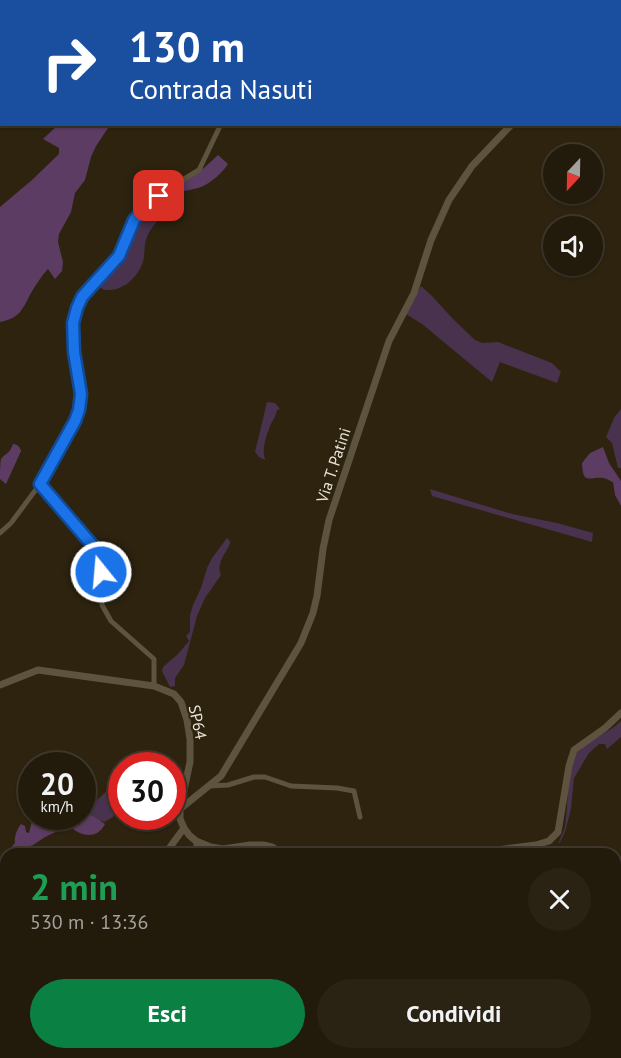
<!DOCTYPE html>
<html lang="it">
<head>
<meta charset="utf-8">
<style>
  :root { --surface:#221a0b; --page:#2a2314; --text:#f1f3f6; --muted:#a2a19d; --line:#3f382c; --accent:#0b8043 }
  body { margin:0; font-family:"PT Sans",sans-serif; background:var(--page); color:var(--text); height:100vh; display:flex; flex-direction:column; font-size:22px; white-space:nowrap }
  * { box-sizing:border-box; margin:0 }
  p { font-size:20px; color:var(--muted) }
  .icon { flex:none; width:33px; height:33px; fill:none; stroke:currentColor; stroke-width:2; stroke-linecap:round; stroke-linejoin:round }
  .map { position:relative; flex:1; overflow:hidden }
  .panel { position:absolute; left:0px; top:848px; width:621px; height:212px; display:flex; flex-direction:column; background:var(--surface); border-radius:18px 18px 0 0; box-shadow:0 2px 4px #0004,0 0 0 2px var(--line) }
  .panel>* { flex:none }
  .hud { position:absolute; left:0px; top:0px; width:621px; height:126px; box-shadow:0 2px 4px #0004,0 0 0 2px var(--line); background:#1a4fa0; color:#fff; overflow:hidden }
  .needle { width:39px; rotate:202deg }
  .tools { position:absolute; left:543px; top:144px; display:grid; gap:12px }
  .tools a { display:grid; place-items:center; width:60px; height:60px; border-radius:50%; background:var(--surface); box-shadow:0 2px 4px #0004,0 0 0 2px var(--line); font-size:30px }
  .speed { position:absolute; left:18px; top:752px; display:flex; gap:12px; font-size:30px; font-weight:700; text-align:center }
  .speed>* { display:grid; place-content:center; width:78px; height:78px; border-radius:50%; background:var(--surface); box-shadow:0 2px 4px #0004,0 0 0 2px var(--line); line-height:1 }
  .speed small { font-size:15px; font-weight:400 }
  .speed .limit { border:9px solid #d22; background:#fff; color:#111 }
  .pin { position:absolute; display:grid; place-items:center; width:51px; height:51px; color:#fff; margin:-26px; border-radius:12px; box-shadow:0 3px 9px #0006 }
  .me { position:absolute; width:66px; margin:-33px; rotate:343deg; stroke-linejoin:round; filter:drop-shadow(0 0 4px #0008) }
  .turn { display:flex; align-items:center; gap:21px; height:126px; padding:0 30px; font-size:27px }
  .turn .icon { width:78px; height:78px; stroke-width:2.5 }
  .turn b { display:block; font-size:42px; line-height:51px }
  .round { display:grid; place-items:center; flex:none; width:63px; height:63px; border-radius:32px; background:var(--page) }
  .headline { display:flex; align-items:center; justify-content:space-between; height:102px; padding:0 30px }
  h1 { font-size:36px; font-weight:700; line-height:45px; color:#1e9e55 }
  .cta { display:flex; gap:12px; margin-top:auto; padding:12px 30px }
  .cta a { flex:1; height:69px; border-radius:36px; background:var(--accent); color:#fff; font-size:24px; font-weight:700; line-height:69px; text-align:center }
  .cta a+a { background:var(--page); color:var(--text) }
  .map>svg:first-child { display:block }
</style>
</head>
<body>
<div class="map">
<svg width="621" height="1058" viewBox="0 0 621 1058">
  <rect width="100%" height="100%" fill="#2d230f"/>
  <!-- green -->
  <path fill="#49324d" d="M 166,192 C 173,212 154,220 147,237 C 144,244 145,249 144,256 C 143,269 131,284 119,288 C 115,290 109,290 104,290 L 101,288 L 99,281 L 118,261 L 127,245 L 133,225 L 146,209 Z
    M 421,286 L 432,296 L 453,319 L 475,340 L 482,343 L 498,342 L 552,363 L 561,372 L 557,383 L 500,362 L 492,382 L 422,324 L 406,314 Z
    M 267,402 L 275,403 L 280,409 L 277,410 C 276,417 271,422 269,429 C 265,439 262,450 265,460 L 259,457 L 255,452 Z
    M 621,409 L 621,468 L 618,468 L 612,443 L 606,437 L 614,418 Z
    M 430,489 L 512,514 L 557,523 L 593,533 L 592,542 L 432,496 Z
    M 227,538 L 230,541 L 230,544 C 225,554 216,564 221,575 L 205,598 L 197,616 L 184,665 L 175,678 L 175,686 L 170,687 L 162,671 L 163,667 L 178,654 L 189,641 L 186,636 L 190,632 L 190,615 L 193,605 L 201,588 L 207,568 L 212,558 Z
    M 621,721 L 621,737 L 607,749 L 605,744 L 599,744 L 589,753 L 574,778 L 571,809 L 565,832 L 559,844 C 559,838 564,833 565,826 C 569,807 565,765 579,750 C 591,738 609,733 621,721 Z
    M 121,778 L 121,795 L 116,803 L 116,812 L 113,817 L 104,822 L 94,817 L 83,813 Z"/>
  <!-- forest -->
  <path fill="#5d3c63" d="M 58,125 L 110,125 L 96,146 L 91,157 L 85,180 L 75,193 L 71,212 L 59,234 L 58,242 L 63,262 L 62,271 L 55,279 L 48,269 C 41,276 36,285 31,293 C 22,310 20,318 0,322 L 0,207 L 32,180 L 59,154 L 59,148 L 43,139 Z
    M 218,155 L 228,164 C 222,173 211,183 201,187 C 193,190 184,190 176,194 L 173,187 L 204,168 Z
    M 13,444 C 17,444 20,447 21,451 L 6,484 L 0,479 C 0,474 0,464 1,459 C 5,453 9,455 13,444 Z
    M 603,447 L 609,463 L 621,481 L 621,506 L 615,495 L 613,482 C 610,481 606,478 603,478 C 589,476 583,486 582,463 L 590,453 Z
    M 31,812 L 32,816 C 43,816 53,822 63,826 L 62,829 L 45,837 L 33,845 L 10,853 L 10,849 L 15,843 C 14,837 17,829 21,824 L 25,826 L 26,832 L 29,833 L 32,821 L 30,813 Z
    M 83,813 C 90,814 99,819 105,824 C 97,840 80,837 69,825 L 79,816 L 82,816 Z"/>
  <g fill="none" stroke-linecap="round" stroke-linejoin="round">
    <!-- minor -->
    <path stroke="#5d533e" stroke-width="5" d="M 242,0 L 243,2
      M 357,0 L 359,2
      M 491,0 L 492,2
      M 451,2 L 452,0
      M 40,484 L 94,547 L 101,572 L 102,605 L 111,621 L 154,659 L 154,686
      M 0,533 L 11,523 L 40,484 L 75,421 L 79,410 L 81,394 L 74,352 L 73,323 L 82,297 L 89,289 L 119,257 L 134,220 L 145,207 L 174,185 L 199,170 L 221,124
      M 209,786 L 228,785 L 254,777 L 265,777 L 291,786 L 337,788 L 354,791 L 360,817
      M 196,841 L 196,848 L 200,854
      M 290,1053 L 291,1058
      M 43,1058 L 45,1053"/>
    <!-- tertiary -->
    <path stroke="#5d533e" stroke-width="7" d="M 579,2 L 580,0
      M 0,685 L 38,670 L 154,686 L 174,694 L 181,702 L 187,720 L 190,739 L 190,762 L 180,809 L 180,819 L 184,828 L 189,835 L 196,841 L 211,847 L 223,849 L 250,845 L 263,845 L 272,847 L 283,854
      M 180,809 L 221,776 L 301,643 L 313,613 L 317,596 L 323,549 L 329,520 L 389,341 L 414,293 L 431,240 L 449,200 L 472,166 L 512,124
      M 165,854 L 184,828
      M 486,854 L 490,851 L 536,845 L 549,841 L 558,832 L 569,766 L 574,750 L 605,728 L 621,713
      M 0,989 L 6,984"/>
  </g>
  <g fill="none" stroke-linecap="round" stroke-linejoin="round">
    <defs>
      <path id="route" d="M 101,572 L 94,547 L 40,484 L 75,421 L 79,410 L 81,394 L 74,352 L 73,323 L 77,308 L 82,297 L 89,289 L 119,256 L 134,220 L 145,207 L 159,196"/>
    </defs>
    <!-- route casing -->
    <use href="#route" stroke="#114b97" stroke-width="15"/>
    <!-- route -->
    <use href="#route" stroke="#1a73e8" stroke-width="10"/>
  </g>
  <g text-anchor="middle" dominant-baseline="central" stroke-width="4.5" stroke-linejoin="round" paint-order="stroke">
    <!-- street labels -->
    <g font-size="16" fill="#ebe5d9" stroke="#2d230f">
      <text transform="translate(333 465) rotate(-72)">Via T. Patini</text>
      <text transform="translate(198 722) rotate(78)">SP64</text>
    </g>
  </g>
</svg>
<div class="tools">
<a><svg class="needle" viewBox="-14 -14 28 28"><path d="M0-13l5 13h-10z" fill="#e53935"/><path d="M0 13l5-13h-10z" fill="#a2a19d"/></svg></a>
<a><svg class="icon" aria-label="sound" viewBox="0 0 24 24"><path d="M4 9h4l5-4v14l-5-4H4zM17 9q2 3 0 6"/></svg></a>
</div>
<div class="speed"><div>20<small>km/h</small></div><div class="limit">30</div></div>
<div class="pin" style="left:159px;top:196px;background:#d93025"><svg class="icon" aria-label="arrive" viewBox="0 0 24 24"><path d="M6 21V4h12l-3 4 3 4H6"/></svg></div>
<svg class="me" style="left:101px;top:572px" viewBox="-20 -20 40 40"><circle r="17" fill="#1a73e8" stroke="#fff" stroke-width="3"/><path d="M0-11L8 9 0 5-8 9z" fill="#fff"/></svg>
<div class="hud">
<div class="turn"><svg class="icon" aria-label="right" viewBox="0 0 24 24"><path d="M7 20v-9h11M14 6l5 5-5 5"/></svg><div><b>130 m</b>Contrada Nasuti</div></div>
</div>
<section class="panel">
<div class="headline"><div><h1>2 min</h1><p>530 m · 13:36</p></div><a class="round"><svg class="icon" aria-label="close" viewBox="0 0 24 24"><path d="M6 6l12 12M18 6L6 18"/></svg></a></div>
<div class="cta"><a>Esci</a><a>Condividi</a></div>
</section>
</div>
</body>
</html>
